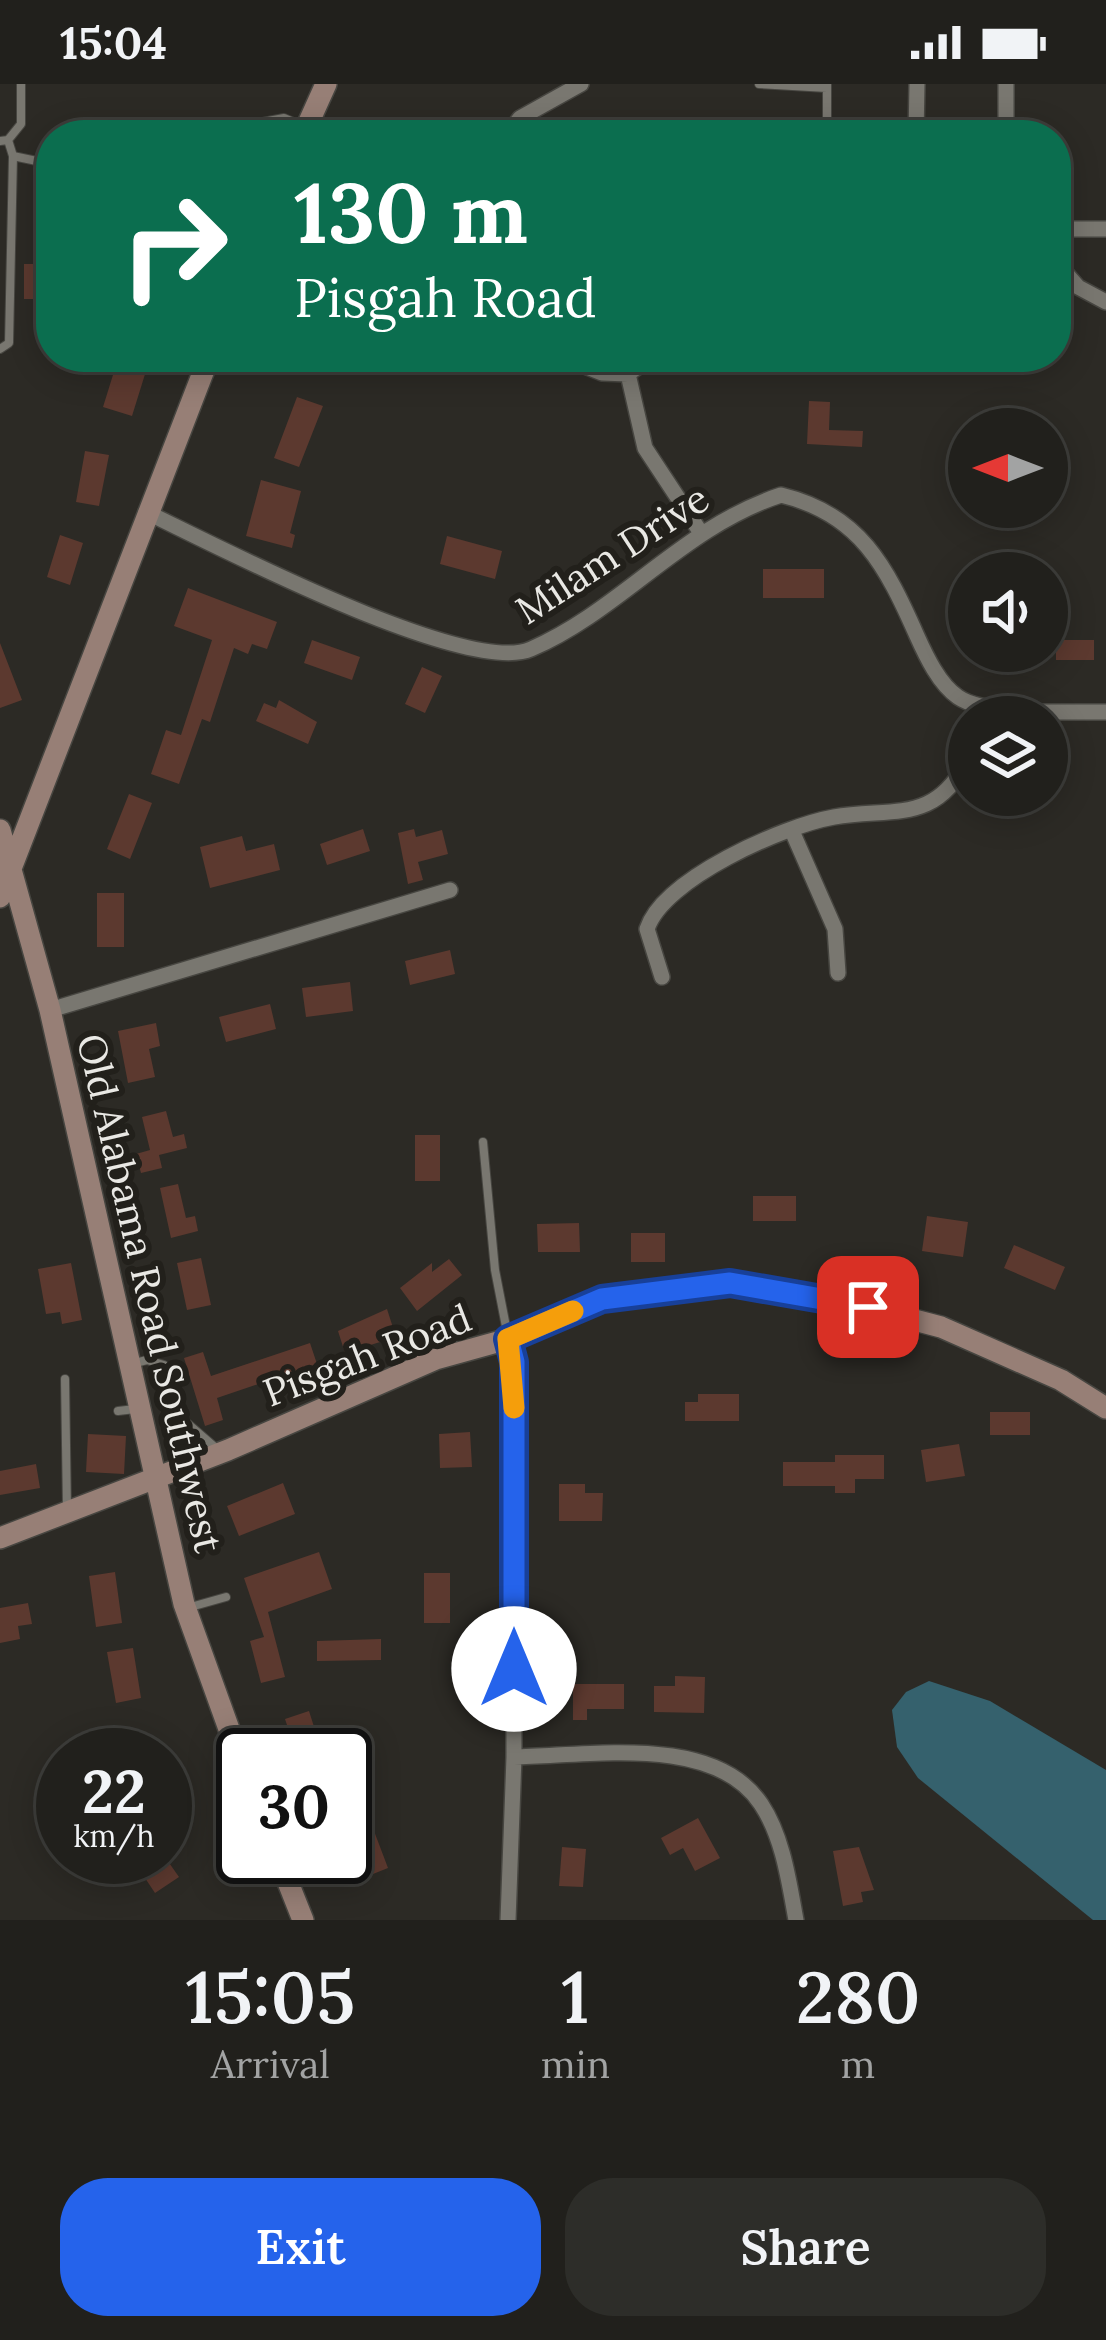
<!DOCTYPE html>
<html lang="en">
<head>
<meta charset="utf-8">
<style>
  :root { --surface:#21201c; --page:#2d2d29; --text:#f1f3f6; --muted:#a2a3a3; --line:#3e3e3b; --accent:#2563eb }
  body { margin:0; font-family:Lora,serif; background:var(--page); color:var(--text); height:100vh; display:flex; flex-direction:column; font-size:45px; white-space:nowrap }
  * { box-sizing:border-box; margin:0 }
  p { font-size:39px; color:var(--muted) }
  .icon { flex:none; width:66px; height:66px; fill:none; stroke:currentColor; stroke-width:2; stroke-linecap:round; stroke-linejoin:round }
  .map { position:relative; height:1836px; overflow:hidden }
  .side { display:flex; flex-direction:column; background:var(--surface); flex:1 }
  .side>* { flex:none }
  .hud { position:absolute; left:36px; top:36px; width:1035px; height:252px; border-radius:48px; box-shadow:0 6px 30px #0003,0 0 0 3px var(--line); background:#0b6e4f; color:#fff; overflow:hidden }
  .needle { width:78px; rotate:270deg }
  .controls { position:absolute; left:948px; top:324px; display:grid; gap:24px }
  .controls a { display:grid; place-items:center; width:120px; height:120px; border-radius:50%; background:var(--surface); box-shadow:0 6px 30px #0003,0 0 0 3px var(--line); font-size:60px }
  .speed { position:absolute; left:36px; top:1644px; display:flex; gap:24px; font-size:60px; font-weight:700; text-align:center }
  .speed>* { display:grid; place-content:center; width:156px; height:156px; border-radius:50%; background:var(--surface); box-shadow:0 6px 30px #0003,0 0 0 3px var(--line); line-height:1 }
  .speed small { font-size:30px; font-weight:400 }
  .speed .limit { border:6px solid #111; border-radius:18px; background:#fff; color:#111 }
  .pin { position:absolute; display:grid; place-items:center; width:102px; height:102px; color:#fff; margin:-51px; border-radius:24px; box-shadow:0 6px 18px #0006 }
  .me { position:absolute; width:132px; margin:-66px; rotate:0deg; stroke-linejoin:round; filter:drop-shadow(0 0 9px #0008) }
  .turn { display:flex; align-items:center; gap:42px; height:252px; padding:0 60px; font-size:54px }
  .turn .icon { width:156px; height:156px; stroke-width:2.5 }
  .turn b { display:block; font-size:84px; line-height:102px }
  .eta { display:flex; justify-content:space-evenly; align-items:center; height:204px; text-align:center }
  .eta b { font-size:72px; font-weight:600; line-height:84px }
  .primary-button { display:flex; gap:24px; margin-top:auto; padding:24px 60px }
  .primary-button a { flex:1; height:138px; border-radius:48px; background:var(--accent); color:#fff; font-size:48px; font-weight:600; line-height:138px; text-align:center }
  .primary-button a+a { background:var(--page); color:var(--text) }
  .status { display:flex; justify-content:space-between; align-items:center; height:84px; padding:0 60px; background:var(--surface); direction:ltr }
  .status svg { height:33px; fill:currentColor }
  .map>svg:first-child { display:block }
</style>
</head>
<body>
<div class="status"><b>15:04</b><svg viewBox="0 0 49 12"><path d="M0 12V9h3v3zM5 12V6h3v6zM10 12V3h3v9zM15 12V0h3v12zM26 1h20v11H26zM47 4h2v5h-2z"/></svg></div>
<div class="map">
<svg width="1106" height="1836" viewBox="0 0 1106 1836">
  <rect width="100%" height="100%" fill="#2c2a25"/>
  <!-- water -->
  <path fill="#35616d" d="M 929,1597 L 990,1617 L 1106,1686 L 1106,1836 L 1093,1836 L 918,1694 L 897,1663 L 892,1626 L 906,1608 Z"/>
  <!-- building -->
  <path fill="#5c392f" d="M 24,180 L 51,180 L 51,215 L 24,215 Z
    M 117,278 L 146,287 L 132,332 L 103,323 Z
    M 297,313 L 323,322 L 299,383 L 274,374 Z
    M 809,317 L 830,318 L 829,346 L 863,347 L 862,363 L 807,360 Z
    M 85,367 L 109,371 L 99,422 L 76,418 Z
    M 261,396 L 301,407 L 290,449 L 295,451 L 292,464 L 246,452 Z
    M 60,451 L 83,459 L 70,501 L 47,493 Z
    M 447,452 L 502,467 L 495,495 L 440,480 Z
    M 763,485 L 824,485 L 824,514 L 763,514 Z
    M 188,504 L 277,538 L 267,565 L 252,560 L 248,570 L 234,564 L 210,638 L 202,635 L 179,700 L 151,690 L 166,646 L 181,651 L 212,556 L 174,542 Z
    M 312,556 L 360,573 L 352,596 L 304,579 Z
    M 1056,556 L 1094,556 L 1094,576 L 1056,576 Z
    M 0,559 L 22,616 L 0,624 Z
    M 422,583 L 442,592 L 425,629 L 405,620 Z
    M 279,616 L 317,638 L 308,660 L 256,637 L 264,619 L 276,624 Z
    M 129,710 L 152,719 L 130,775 L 107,765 Z
    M 363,745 L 370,767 L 327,781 L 320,760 Z
    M 414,745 L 416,753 L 442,746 L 448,770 L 418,778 L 423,796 L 408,800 L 398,749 Z
    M 242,752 L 246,767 L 274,760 L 280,786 L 210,804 L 200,763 Z
    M 97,809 L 124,809 L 124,863 L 97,863 Z
    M 450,866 L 455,890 L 410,901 L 405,877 Z
    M 350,898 L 353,927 L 306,933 L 302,904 Z
    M 270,920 L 276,945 L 226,958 L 219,933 Z
    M 156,939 L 160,962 L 149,965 L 155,993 L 128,999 L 118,947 Z
    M 166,1027 L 173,1053 L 184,1050 L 187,1064 L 159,1071 L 162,1084 L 141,1089 L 136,1070 L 150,1066 L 142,1033 Z
    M 415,1051 L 440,1051 L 440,1097 L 415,1097 Z
    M 178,1100 L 186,1134 L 195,1132 L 198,1147 L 171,1154 L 160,1104 Z
    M 753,1112 L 796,1112 L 796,1137 L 753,1137 Z
    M 927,1132 L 968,1138 L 963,1173 L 922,1167 Z
    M 579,1139 L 580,1168 L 538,1168 L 537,1140 Z
    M 631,1149 L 665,1149 L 665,1178 L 631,1178 Z
    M 1014,1161 L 1065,1183 L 1055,1206 L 1004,1184 Z
    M 201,1174 L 211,1221 L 187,1226 L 177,1179 Z
    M 449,1175 L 462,1191 L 417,1227 L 400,1204 L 432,1179 L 432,1188 Z
    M 71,1179 L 82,1236 L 62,1240 L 60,1228 L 46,1230 L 38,1185 Z
    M 387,1225 L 396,1253 L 345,1269 L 338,1247 Z
    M 310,1259 L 317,1280 L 217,1314 L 223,1336 L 205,1342 L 184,1274 L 203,1268 L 211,1292 Z
    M 698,1310 L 739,1310 L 739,1337 L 685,1337 L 685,1318 L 698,1318 Z
    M 990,1328 L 1030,1328 L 1030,1351 L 990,1351 Z
    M 470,1348 L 472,1383 L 440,1384 L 439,1350 Z
    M 88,1350 L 126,1352 L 124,1390 L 86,1388 Z
    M 959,1360 L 965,1392 L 926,1398 L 921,1366 Z
    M 835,1371 L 884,1371 L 884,1395 L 855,1395 L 855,1409 L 835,1409 L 835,1402 L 783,1402 L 783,1378 L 835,1378 Z
    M 36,1380 L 40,1404 L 0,1411 L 0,1387 Z
    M 283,1399 L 295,1430 L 239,1452 L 227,1422 Z
    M 559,1400 L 585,1400 L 585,1409 L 603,1409 L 602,1437 L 559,1437 Z
    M 319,1468 L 332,1505 L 268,1528 L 285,1593 L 261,1599 L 250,1557 L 264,1553 L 244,1494 Z
    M 115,1488 L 122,1539 L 96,1543 L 89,1492 Z
    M 424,1489 L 450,1489 L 450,1539 L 424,1539 Z
    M 28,1519 L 32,1540 L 18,1542 L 20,1555 L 0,1559 L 0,1524 Z
    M 381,1555 L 381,1576 L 317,1577 L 317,1557 Z
    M 133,1564 L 141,1614 L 116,1619 L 107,1568 Z
    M 675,1592 L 705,1593 L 704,1629 L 654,1628 L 654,1602 L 675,1602 Z
    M 573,1600 L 624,1600 L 624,1625 L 587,1625 L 587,1636 L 573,1636 Z
    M 309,1627 L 323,1671 L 297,1671 L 285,1635 Z
    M 145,1649 L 151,1666 L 85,1671 L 84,1668 Z
    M 698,1734 L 720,1774 L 695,1787 L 683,1764 L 670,1771 L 661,1754 Z
    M 374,1747 L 388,1784 L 358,1796 L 345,1758 Z
    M 562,1763 L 586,1765 L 583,1803 L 559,1802 Z
    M 859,1763 L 874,1806 L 861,1808 L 863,1818 L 843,1822 L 833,1767 Z
    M 131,1773 L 165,1773 L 179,1793 L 155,1809 Z"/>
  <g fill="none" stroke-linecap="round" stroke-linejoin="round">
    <defs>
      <path id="lane" d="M 759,0 L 827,4 L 827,0
        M 193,51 L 284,34 L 303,42
        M 827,51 L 827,4
        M 0,57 L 8,56 L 21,40 L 21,0
        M 13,72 L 51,80
        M 41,79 L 41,134 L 51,151
        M 0,265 L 9,259 L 13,72 L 8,56
        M 483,1058 L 495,1186 L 508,1253
        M 131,1280 L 147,1276 L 164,1281
        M 65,1295 L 67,1426
        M 118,1327 L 135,1325
        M 179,1332 L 216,1364
        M 187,1524 L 226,1513"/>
      <path id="street" d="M 507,51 L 520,34 L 581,0
        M 916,51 L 917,0
        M 1006,51 L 1006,0
        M 1056,159 L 1069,145 L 1106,145
        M 1056,178 L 1078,203 L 1106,218
        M 562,273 L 602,289 L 628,290
        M 628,290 L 645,364 L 701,449
        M 628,290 L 652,273
        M 146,428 C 213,460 467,593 531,565 C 621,526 683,443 781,411 C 860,430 886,482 917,552 C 926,572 939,600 958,613 C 987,633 1070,627 1106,628
        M 792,747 L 835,845 L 838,889
        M 662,893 L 647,845 C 663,795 783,742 834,733 C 895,723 935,741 969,674
        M 50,926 L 450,806
        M 514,1673 C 588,1672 714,1649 761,1720 C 783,1753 789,1798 796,1836
        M 508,1836 L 514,1673 L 513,1278 L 508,1255"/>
      <path id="secondary" d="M 303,51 L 326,0
        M 0,746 L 50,926 L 184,1520 L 243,1684
        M 0,813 L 209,273
        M 0,1454 L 228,1366 L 436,1275 L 508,1255 L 601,1215 L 731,1199 L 831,1214 L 941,1243 L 1061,1296 L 1106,1324
        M 278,1773 L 303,1836"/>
    </defs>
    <!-- lane casing -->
    <use href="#lane" stroke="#474641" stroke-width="10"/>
    <!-- street casing -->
    <use href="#street" stroke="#474641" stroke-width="18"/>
    <!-- secondary casing -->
    <use href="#secondary" stroke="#474641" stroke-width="24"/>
    <!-- lane -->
    <use href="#lane" stroke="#797770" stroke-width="8"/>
    <!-- street -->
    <use href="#street" stroke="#797770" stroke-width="15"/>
    <!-- secondary -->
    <use href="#secondary" stroke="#977f76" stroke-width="21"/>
  </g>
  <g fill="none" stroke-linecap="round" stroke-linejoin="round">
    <defs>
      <path id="route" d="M 514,1585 L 514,1278 L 508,1255 L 602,1215 L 730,1199 L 868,1223"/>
    </defs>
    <!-- route casing -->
    <use href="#route" stroke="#184099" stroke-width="30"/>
    <!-- route -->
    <use href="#route" stroke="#2563eb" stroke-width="21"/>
    <!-- slow -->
    <path stroke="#f59e0b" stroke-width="21" d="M 514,1324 L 508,1255 L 573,1227"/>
  </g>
  <g text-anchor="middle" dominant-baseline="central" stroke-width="12" stroke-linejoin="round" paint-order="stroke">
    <!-- street labels -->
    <g font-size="39" fill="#e9e8e4" stroke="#22201b">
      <text transform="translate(612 470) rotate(-33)">Milam Drive</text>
      <text transform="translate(150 1209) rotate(77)">Old Alabama Road Southwest</text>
      <text transform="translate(367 1271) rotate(-21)">Pisgah Road</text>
    </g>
  </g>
</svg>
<div class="controls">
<a><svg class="needle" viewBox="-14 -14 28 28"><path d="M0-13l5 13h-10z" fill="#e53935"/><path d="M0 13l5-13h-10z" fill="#a2a3a3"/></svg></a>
<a><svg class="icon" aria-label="sound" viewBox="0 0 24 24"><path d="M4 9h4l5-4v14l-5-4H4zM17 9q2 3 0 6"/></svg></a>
<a><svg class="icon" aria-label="layers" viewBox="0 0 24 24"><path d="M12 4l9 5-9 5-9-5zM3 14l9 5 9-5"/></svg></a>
</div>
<div class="speed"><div>22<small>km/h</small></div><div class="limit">30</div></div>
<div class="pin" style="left:868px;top:1223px;background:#d93025"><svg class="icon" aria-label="arrive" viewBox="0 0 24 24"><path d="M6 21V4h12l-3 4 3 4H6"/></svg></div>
<svg class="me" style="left:514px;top:1585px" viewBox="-20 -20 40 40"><circle r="19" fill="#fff"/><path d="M0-13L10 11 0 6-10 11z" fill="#2563eb"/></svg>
<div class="hud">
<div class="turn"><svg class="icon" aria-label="right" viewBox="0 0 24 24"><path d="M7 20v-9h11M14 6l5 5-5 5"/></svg><div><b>130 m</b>Pisgah Road</div></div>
</div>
</div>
<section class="side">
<div class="eta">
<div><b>15:05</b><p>Arrival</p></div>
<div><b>1</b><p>min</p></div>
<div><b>280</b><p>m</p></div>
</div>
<div class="primary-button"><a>Exit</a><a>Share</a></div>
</section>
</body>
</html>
